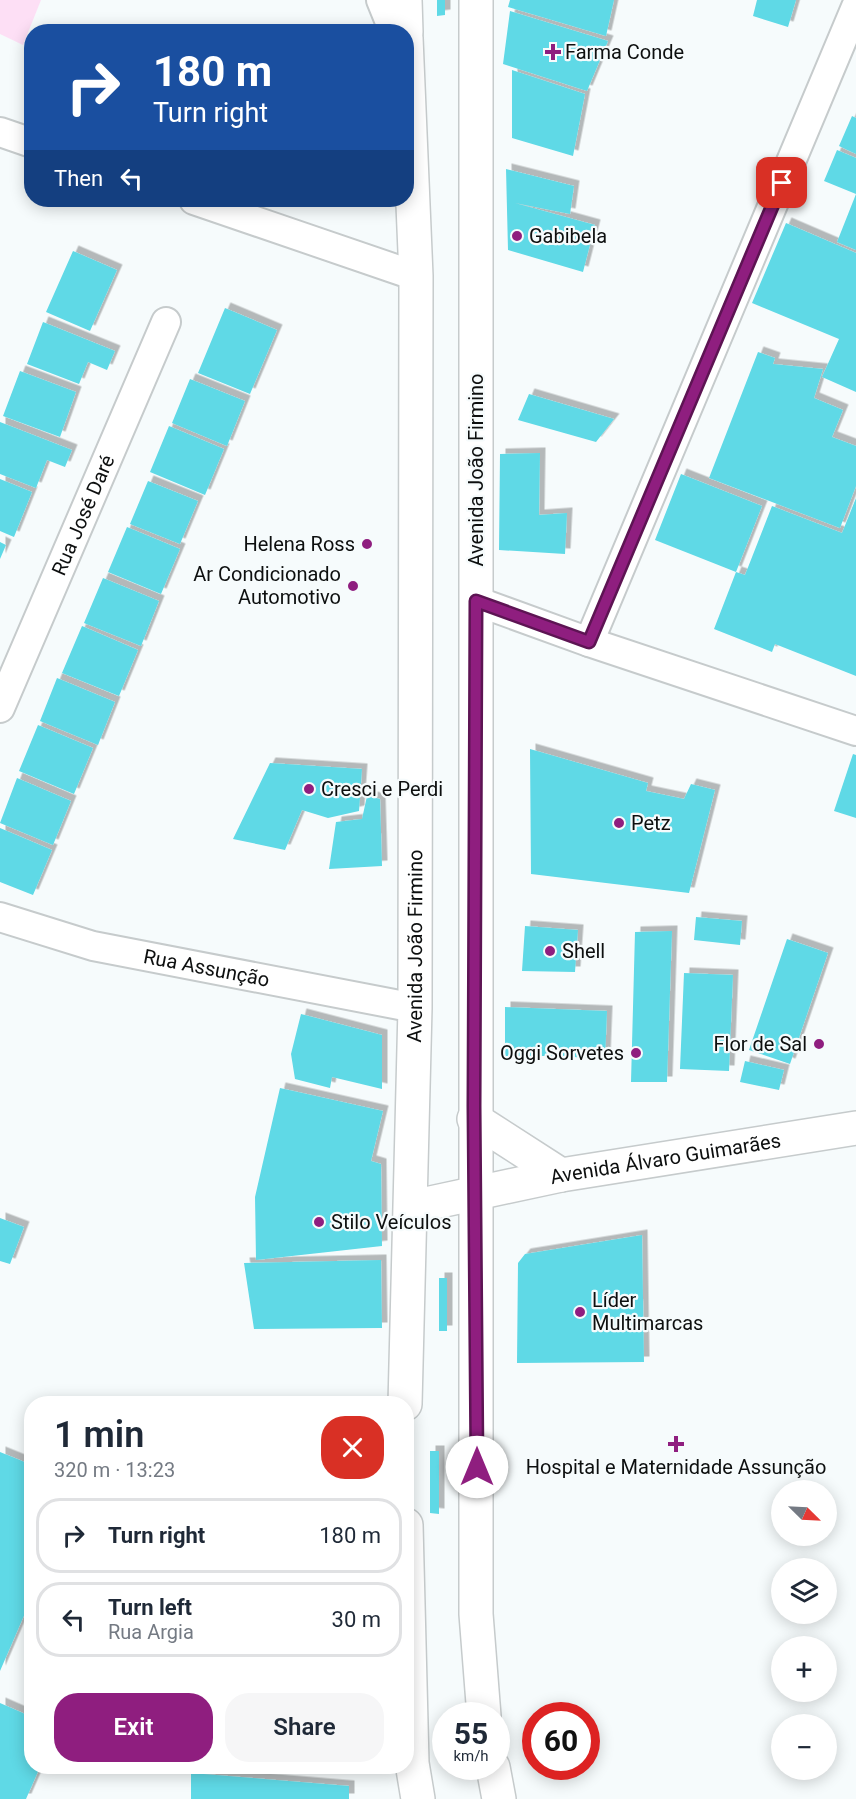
<!DOCTYPE html>
<html lang="en">
<head>
<meta charset="utf-8">
<style>
  :root { --surface:#fff; --page:#f6f6f7; --text:#1f2937; --muted:#747a83; --line:#e0e1e3; --accent:#8f1e7f }
  body { margin:0; font-family:Roboto,sans-serif; background:var(--page); color:var(--text); height:100vh; display:flex; flex-direction:column; font-size:22px; white-space:nowrap }
  * { box-sizing:border-box; margin:0 }
  p { font-size:20px; color:var(--muted) }
  .icon { flex:none; width:33px; height:33px; fill:none; stroke:currentColor; stroke-width:2; stroke-linecap:round; stroke-linejoin:round }
  .map { position:relative; flex:1; overflow:hidden }
  .panel { position:absolute; left:24px; top:1396px; width:390px; height:378px; display:flex; flex-direction:column; background:var(--surface); border-radius:24px; box-shadow:0 3px 15px #0003 }
  .panel>* { flex:none }
  .hud { position:absolute; left:24px; top:24px; width:390px; height:183px; border-radius:24px; box-shadow:0 3px 15px #0003; background:#1a4fa0; color:#fff; overflow:hidden }
  .needle { width:39px; rotate:114deg }
  .tools { position:absolute; left:771px; top:1480px; display:grid; gap:12px }
  .tools a { display:grid; place-items:center; width:66px; height:66px; border-radius:50%; background:var(--surface); box-shadow:0 3px 15px #0003; font-size:30px }
  .speed { position:absolute; left:432px; top:1702px; display:flex; gap:12px; font-size:30px; font-weight:700; text-align:center }
  .speed>* { display:grid; place-content:center; width:78px; height:78px; border-radius:50%; background:var(--surface); box-shadow:0 3px 15px #0003; line-height:1 }
  .speed small { font-size:15px; font-weight:400 }
  .speed .limit { border:9px solid #d22; background:#fff; color:#111 }
  .pin { position:absolute; display:grid; place-items:center; width:51px; height:51px; color:#fff; margin:-26px; border-radius:12px; box-shadow:0 3px 9px #0006 }
  .me { position:absolute; width:66px; margin:-33px; rotate:0deg; stroke-linejoin:round; filter:drop-shadow(0 0 4px #0008) }
  .turn { display:flex; align-items:center; gap:21px; height:126px; padding:0 30px; font-size:27px }
  .turn .icon { width:78px; height:78px; stroke-width:2.5 }
  .turn b { display:block; font-size:42px; line-height:51px }
  .then { display:flex; align-items:center; height:57px; padding:0 30px; background:#0003; gap:12px; font-size:22px }
  .round { display:grid; place-items:center; flex:none; width:63px; height:63px; border-radius:24px; background:var(--page) }
  .overview { display:flex; align-items:center; justify-content:space-between; height:102px; padding:0 30px }
  h1 { font-size:36px; font-weight:600; line-height:45px }
  .action { display:flex; gap:12px; margin-top:auto; padding:12px 30px }
  .action a { flex:1; height:69px; border-radius:24px; background:var(--accent); color:#fff; font-size:24px; font-weight:600; line-height:69px; text-align:center }
  .action a+a { background:var(--page); color:var(--text) }
  ul { padding:0; list-style:none }
  li { display:flex; align-items:center; gap:18px; height:75px; margin:0 12px 9px; padding:0 18px; border:3px solid var(--line); border-radius:24px }
  li div { flex:1 }
  li b { display:block; font-size:22px }
  li em { font-style:normal }
  .map>svg:first-child { display:block }
</style>
</head>
<body>
<div class="map">
<svg width="856" height="1799" viewBox="0 0 856 1799">
  <defs>
    <filter id="shadow"><feDropShadow dx="5.5" dy="-5.5" stdDeviation="0" flood-color="#0004"/></filter>
  </defs>
  <rect width="100%" height="100%" fill="#f6fbfc"/>
  <!-- green -->
  <path fill="#fddff5" d="M 0,0 L 41,0 L 23,45 L 0,34 Z"/>
  <!-- building -->
  <path fill="#5fd9e6" filter="url(#shadow)" d="M 437,0 L 445,0 L 445,15 L 437,16 Z
    M 510,0 L 614,0 L 606,36 L 508,7 Z
    M 757,0 L 796,0 L 788,27 L 753,16 Z
    M 510,11 L 608,41 L 587,91 L 503,64 Z
    M 512,70 L 585,94 L 573,156 L 512,138 Z
    M 852,116 L 856,118 L 856,154 L 839,146 Z
    M 837,150 L 856,158 L 856,194 L 824,181 Z
    M 506,169 L 574,186 L 570,214 L 515,203 L 595,225 L 583,272 L 508,250 Z
    M 856,194 L 856,250 L 837,242 Z
    M 295,200 L 326,200 L 324,207 Z
    M 786,223 L 856,253 L 856,392 L 822,377 L 839,339 L 752,303 Z
    M 73,251 L 117,270 L 90,331 L 46,312 Z
    M 225,308 L 277,330 L 250,394 L 198,373 Z
    M 43,322 L 115,351 L 107,370 L 88,362 L 79,384 L 27,364 Z
    M 758,352 L 775,358 L 773,364 L 823,369 L 814,398 L 843,410 L 832,437 L 856,446 L 856,486 L 840,528 L 709,478 Z
    M 20,371 L 76,392 L 60,437 L 3,416 Z
    M 190,379 L 245,401 L 227,446 L 172,423 Z
    M 529,394 L 614,419 L 596,442 L 518,420 Z
    M 0,422 L 72,450 L 65,467 L 47,460 L 36,488 L 0,474 Z
    M 169,426 L 224,449 L 205,495 L 150,472 Z
    M 540,453 L 539,515 L 567,513 L 565,554 L 499,550 L 500,454 Z
    M 681,474 L 762,506 L 736,572 L 655,540 Z
    M 0,479 L 32,492 L 14,537 L 0,531 Z
    M 148,481 L 198,501 L 180,544 L 130,524 Z
    M 856,498 L 856,676 L 775,644 L 772,652 L 714,629 L 736,572 L 745,575 L 772,506 L 842,533 Z
    M 127,527 L 180,549 L 161,594 L 108,572 Z
    M 0,542 L 6,545 L 0,559 Z
    M 103,578 L 159,601 L 141,646 L 84,623 Z
    M 82,626 L 138,650 L 119,696 L 62,673 Z
    M 57,678 L 115,702 L 98,745 L 40,721 Z
    M 38,725 L 93,748 L 74,794 L 19,771 Z
    M 530,749 L 648,783 L 646,791 L 684,799 L 691,784 L 715,790 L 689,893 L 531,874 Z
    M 853,754 L 856,755 L 856,818 L 834,811 Z
    M 270,763 L 362,769 L 359,811 L 328,818 L 302,810 L 285,850 L 233,839 Z
    M 17,778 L 71,801 L 53,845 L 0,823 Z
    M 367,796 L 380,799 L 382,866 L 329,869 L 336,822 L 362,819 Z
    M 0,828 L 52,850 L 33,895 L 0,882 Z
    M 696,917 L 742,921 L 740,945 L 694,940 Z
    M 525,926 L 578,930 L 575,972 L 522,971 Z
    M 672,931 L 667,1082 L 631,1082 L 635,932 Z
    M 787,939 L 828,953 L 790,1064 L 749,1050 Z
    M 684,973 L 733,975 L 729,1071 L 680,1069 Z
    M 505,1007 L 607,1011 L 605,1060 L 564,1056 L 505,1056 Z
    M 301,1014 L 382,1035 L 382,1089 L 332,1077 L 330,1088 L 295,1079 L 291,1054 Z
    M 745,1061 L 784,1070 L 779,1090 L 740,1082 Z
    M 280,1088 L 383,1111 L 371,1161 L 381,1164 L 382,1246 L 256,1260 L 255,1197 Z
    M 0,1218 L 24,1227 L 10,1264 L 0,1261 Z
    M 642,1235 L 644,1362 L 517,1363 L 518,1263 L 525,1254 Z
    M 381,1260 L 382,1328 L 254,1329 L 244,1263 Z
    M 439,1278 L 447,1278 L 447,1331 L 439,1331 Z
    M 430,1451 L 439,1451 L 439,1514 L 430,1513 Z
    M 0,1452 L 32,1465 L 32,1597 L 0,1671 Z
    M 0,1703 L 32,1717 L 32,1767 L 40,1767 L 26,1799 L 0,1799 Z
    M 191,1773 L 349,1786 L 349,1799 L 191,1799 Z"/>
  <g fill="none" stroke-linecap="round" stroke-linejoin="round">
    <defs>
      <g id="street">
        <path d="M 381,0 L 394,32"/>
        <path d="M 0,132 L 32,143"/>
        <path d="M 194,200 L 416,276"/>
        <path d="M 476,601 L 589,642 L 856,731"/>
        <path d="M 589,642 L 856,7"/>
        <path id="s1" d="M 0,708 L 166,322"/>
        <path id="s2" d="M 0,917 L 93,946 L 415,1008"/>
      </g>
      <g id="secondary">
        <path id="s3" d="M 412,1207 L 561,1175 L 856,1128"/>
      </g>
      <g id="primary">
        <path d="M 405,0 L 406,32"/>
        <path d="M 476,0 L 476,1614 L 484,1716"/>
        <path d="M 474,1119 L 561,1175"/>
        <path id="s4" d="M 405,1404 L 415,1008 L 416,276 L 406,38"/>
        <path d="M 406,1525 L 412,1763 L 418,1799"/>
        <path d="M 493,1767 L 499,1799"/>
      </g>
    </defs>
    <!-- street casing -->
    <use href="#street" stroke="#c6cbcc" stroke-width="32"/>
    <!-- secondary casing -->
    <use href="#secondary" stroke="#c6cbcc" stroke-width="36"/>
    <!-- primary casing -->
    <use href="#primary" stroke="#c6cbcc" stroke-width="36"/>
    <!-- street -->
    <use href="#street" stroke="#fff" stroke-width="28"/>
    <!-- secondary -->
    <use href="#secondary" stroke="#fff" stroke-width="33"/>
    <!-- primary -->
    <use href="#primary" stroke="#fff" stroke-width="33"/>
  </g>
  <g fill="none" stroke-linecap="round" stroke-linejoin="round">
    <defs>
      <path id="route" d="M 477,1467 L 474,1106 L 476,601 L 589,642 L 782,183"/>
    </defs>
    <!-- route casing -->
    <use href="#route" stroke="#5d1453" stroke-width="15"/>
    <!-- route -->
    <use href="#route" stroke="#8f1e7f" stroke-width="10"/>
  </g>
  <!-- markers -->
  <g fill="#8f1e7f" stroke="#f6fbfc" stroke-width="2">
    <path d="M550 43h6v6h6v6h-6v6h-6v-6h-6v-6h6z"/>
    <circle cx="517" cy="236" r="6"/>
    <circle cx="367" cy="544" r="6"/>
    <circle cx="353" cy="586" r="6"/>
    <circle cx="309" cy="789" r="6"/>
    <circle cx="619" cy="823" r="6"/>
    <circle cx="550" cy="951" r="6"/>
    <circle cx="819" cy="1044" r="6"/>
    <circle cx="636" cy="1053" r="6"/>
    <circle cx="319" cy="1222" r="6"/>
    <circle cx="580" cy="1312" r="6"/>
    <path d="M673 1435h6v6h6v6h-6v6h-6v-6h-6v-6h6z"/>
  </g>
  <g text-anchor="middle" dominant-baseline="central" stroke-width="4.5" stroke-linejoin="round" paint-order="stroke">
    <!-- poi labels -->
    <g font-size="20" fill="#0d0f0f" stroke="#f6fbfc" text-anchor="start">
      <text x="565" y="52">Farma Conde</text>
      <text x="529" y="236">Gabibela</text>
      <text x="355" y="544" text-anchor="end">Helena Ross</text>
      <text x="341" y="574" text-anchor="end">Ar Condicionado<tspan x="341" dy="23">Automotivo</tspan></text>
      <text x="321" y="789">Cresci e Perdi</text>
      <text x="631" y="823">Petz</text>
      <text x="562" y="951">Shell</text>
      <text x="807" y="1044" text-anchor="end">Flor de Sal</text>
      <text x="624" y="1053" text-anchor="end">Oggi Sorvetes</text>
      <text x="331" y="1222">Stilo Veículos</text>
      <text x="592" y="1300">Líder<tspan x="592" dy="23">Multimarcas</tspan></text>
      <text x="676" y="1467" text-anchor="middle">Hospital e Maternidade Assunção</text>
    </g>
    <!-- street labels -->
    <g font-size="20" fill="#0d0f0f" stroke="#f6fbfc">
      <text transform="translate(476 470) rotate(-90)">Avenida João Firmino</text>
      <text stroke="none"><textPath href="#s1" startOffset="210">Rua José Daré</textPath></text>
      <text stroke="none"><textPath href="#s4" startOffset="458">Avenida João Firmino</textPath></text>
      <text stroke="none"><textPath href="#s2" startOffset="213">Rua Assunção</textPath></text>
      <text stroke="none"><textPath href="#s3" startOffset="258">Avenida Álvaro Guimarães</textPath></text>
    </g>
  </g>
</svg>
<div class="tools">
<a><svg class="needle" viewBox="-14 -14 28 28"><path d="M0-13l5 13h-10z" fill="#e53935"/><path d="M0 13l5-13h-10z" fill="#747a83"/></svg></a>
<a><svg class="icon" aria-label="layers" viewBox="0 0 24 24"><path d="M12 4l9 5-9 5-9-5zM3 14l9 5 9-5"/></svg></a>
<a>+</a>
<a>−</a>
</div>
<div class="speed"><div>55<small>km/h</small></div><div class="limit">60</div></div>
<div class="pin" style="left:782px;top:183px;background:#d93025"><svg class="icon" aria-label="arrive" viewBox="0 0 24 24"><path d="M6 21V4h12l-3 4 3 4H6"/></svg></div>
<svg class="me" style="left:477px;top:1467px" viewBox="-20 -20 40 40"><circle r="19" fill="#fff"/><path d="M0-13L10 11 0 6-10 11z" fill="#8f1e7f"/></svg>
<div class="hud">
<div class="turn"><svg class="icon" aria-label="right" viewBox="0 0 24 24"><path d="M7 20v-9h11M14 6l5 5-5 5"/></svg><div><b>180 m</b>Turn right</div></div>
<div class="then">Then<svg class="icon" aria-label="left" viewBox="0 0 24 24"><path d="M17 20v-9H6M10 6l-5 5 5 5"/></svg></div>
</div>
<section class="panel">
<div class="overview"><div><h1>1 min</h1><p>320 m · 13:23</p></div><a class="round" style="background:#d93025;color:#fff"><svg class="icon" aria-label="close" viewBox="0 0 24 24"><path d="M6 6l12 12M18 6L6 18"/></svg></a></div>
<ul>
<li><svg class="icon" aria-label="right" viewBox="0 0 24 24"><path d="M7 20v-9h11M14 6l5 5-5 5"/></svg><div><b>Turn right</b></div><em>180 m</em></li>
<li><svg class="icon" aria-label="left" viewBox="0 0 24 24"><path d="M17 20v-9H6M10 6l-5 5 5 5"/></svg><div><b>Turn left</b><p>Rua Argia</p></div><em>30 m</em></li>
</ul>
<div class="action"><a>Exit</a><a>Share</a></div>
</section>
</div>
</body>
</html>
